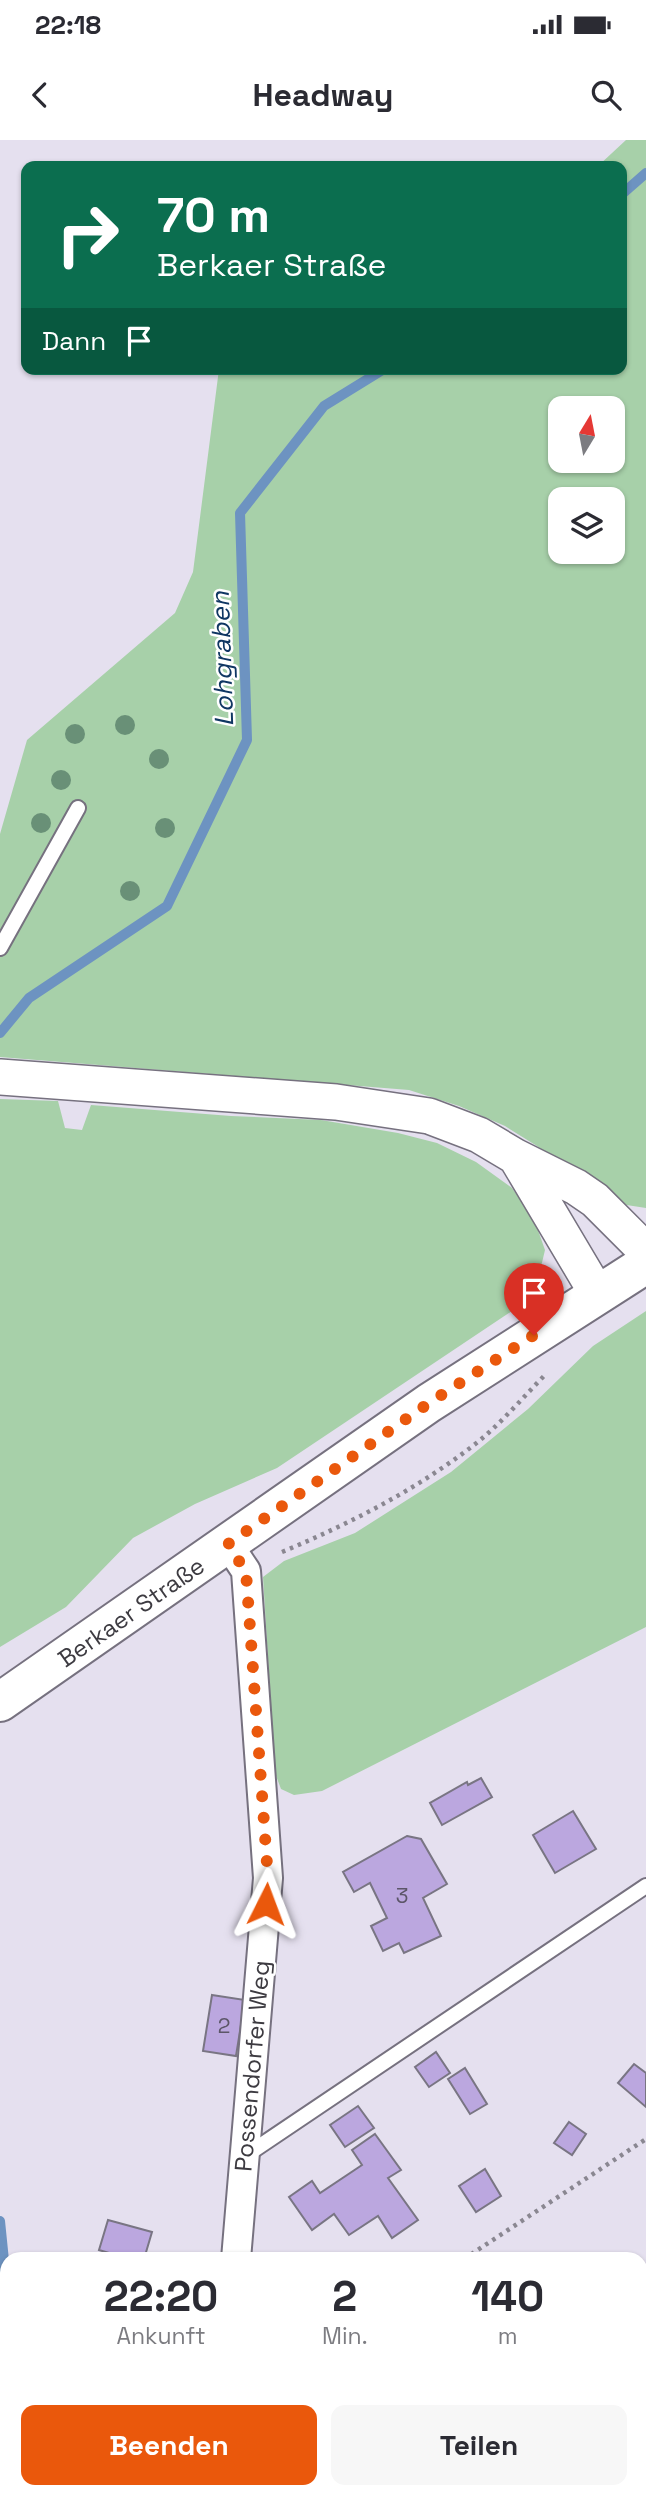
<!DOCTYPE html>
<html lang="de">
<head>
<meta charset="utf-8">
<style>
  :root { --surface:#fff; --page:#f7f7f7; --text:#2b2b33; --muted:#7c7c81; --accent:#ea580c }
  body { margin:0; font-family:"Space Grotesk",sans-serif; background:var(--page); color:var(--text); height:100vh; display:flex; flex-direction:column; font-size:26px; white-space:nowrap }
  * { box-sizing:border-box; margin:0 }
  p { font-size:23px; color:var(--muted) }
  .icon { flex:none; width:38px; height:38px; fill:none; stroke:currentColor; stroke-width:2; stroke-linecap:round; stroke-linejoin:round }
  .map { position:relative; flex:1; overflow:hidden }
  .sheet { position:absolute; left:0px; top:2112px; width:648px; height:247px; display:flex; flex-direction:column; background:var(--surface); border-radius:21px 21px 0 0; box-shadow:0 2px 5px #0004 }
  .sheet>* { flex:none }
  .guide { position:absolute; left:21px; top:21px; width:606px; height:214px; border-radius:14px; box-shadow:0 2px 5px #0004; background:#0b6e4f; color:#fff; overflow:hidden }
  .needle { width:46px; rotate:10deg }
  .buttons { position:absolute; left:548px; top:256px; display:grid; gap:14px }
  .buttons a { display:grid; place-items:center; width:77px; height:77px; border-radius:14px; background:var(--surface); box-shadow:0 2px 5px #0004; font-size:35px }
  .pin { position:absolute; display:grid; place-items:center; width:60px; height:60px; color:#fff; margin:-72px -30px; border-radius:50% 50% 50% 0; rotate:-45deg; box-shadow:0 0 7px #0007 }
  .pin .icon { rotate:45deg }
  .me { position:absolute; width:77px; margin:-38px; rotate:3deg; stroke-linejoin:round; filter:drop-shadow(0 0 5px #0008) }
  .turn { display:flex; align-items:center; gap:24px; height:147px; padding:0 21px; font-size:32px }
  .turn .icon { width:91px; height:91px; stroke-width:2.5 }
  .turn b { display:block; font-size:49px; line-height:60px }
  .then { display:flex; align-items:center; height:66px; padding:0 21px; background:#0003; gap:14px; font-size:26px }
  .eta { display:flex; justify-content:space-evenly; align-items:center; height:119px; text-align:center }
  .eta b { font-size:42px; font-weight:700; line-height:49px }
  .action { display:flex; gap:14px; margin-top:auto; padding:14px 21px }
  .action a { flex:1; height:80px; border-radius:14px; background:var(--accent); color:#fff; font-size:28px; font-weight:700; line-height:80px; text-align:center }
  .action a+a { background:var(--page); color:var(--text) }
  .status { display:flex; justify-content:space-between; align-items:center; height:49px; padding:0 35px; background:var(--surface); direction:ltr }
  .status svg { height:19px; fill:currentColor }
  header { display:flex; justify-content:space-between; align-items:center; height:91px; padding:0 21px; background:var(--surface); font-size:32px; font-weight:700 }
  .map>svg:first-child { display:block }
</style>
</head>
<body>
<div class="status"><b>22:18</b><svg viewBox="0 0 49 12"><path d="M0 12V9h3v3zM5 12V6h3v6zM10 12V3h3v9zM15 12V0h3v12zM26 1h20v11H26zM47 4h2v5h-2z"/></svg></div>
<header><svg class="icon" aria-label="back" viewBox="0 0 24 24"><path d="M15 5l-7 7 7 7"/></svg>Headway<svg class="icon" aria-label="search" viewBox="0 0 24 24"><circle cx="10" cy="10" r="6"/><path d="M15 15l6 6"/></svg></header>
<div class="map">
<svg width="646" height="2358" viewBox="0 0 646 2358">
  <rect width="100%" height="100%" fill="#e5e0ef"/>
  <!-- green -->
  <path fill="#a7d0a9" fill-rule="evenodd" d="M 626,0 L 646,0 L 646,1068 L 620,1064 L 593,1049 L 537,1006 L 505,986 L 459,966 L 409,950 L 0,917 L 0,694 L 27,600 L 175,473 L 193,432 L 219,229 L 621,229 L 621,26 L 598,26 ZM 560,268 L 612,268 L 612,320 L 560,320 ZM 560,359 L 612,359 L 612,411 L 560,411 Z
    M 0,959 L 58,961 L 65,988 L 82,990 L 91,965 L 231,976 L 321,980 L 398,993 L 437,1003 L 476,1022 L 512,1048 L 534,1079 L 545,1110 L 540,1131 L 512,1171 L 277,1328 L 195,1364 L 133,1398 L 66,1467 L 0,1507 Z
    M 646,1171 L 646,1487 L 322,1651 L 294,1655 L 281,1649 L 275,1633 L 263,1437 L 284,1421 L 355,1393 L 451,1332 L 528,1269 L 593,1206 Z"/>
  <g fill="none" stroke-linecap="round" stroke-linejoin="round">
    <!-- stream -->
    <path stroke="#6d93c1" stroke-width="10" d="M 621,55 L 646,33
      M 0,893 L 29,858 L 167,766 L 247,600 L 240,373 L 324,266 L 384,229
      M 0,2081 L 7,2150
      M 0,2204 L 7,2172"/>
  </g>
  <!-- building -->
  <path fill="#bba7df" stroke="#797583" stroke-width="2" d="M 481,1638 L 492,1657 L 442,1685 L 430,1663 L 467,1642 L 468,1645 Z
    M 573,1671 L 596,1709 L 555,1733 L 533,1695 Z
    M 407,1696 L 421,1699 L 447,1744 L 423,1758 L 441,1796 L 404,1813 L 399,1803 L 383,1811 L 371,1786 L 387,1778 L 370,1743 L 354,1752 L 343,1732 Z
    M 212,1855 L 245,1860 L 236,1916 L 203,1911 Z
    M 436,1912 L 450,1933 L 429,1947 L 415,1927 Z
    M 634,1924 L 646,1933 L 646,1967 L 618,1943 Z
    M 465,1928 L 487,1964 L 470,1974 L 448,1939 Z
    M 358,1966 L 374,1988 L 345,2007 L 330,1985 Z
    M 569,1982 L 586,1994 L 572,2015 L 554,2003 Z
    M 375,1994 L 401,2030 L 388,2038 L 418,2080 L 392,2098 L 378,2076 L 349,2095 L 334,2074 L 312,2090 L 289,2057 L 312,2041 L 320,2053 L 362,2025 L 352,2010 Z
    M 485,2029 L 501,2056 L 476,2072 L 459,2046 Z
    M 108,2080 L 152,2092 L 144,2119 L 129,2119 L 99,2110 Z
    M 521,2352 L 539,2352 L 543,2358 L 512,2358 Z"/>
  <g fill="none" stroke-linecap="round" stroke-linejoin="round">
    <defs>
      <path id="service" d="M 0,808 L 78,668
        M 245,2016 L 646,1746
        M 640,2329 L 646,2321"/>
      <path id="minor" d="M 228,1404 L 246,1431 L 268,1738 L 236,2119
        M 215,2358 L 215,2352"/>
      <path id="tertiary" d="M 0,937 L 336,962 L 429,976 L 479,995 L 516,1017 L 576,1047 L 595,1060 L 646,1111
        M 516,1017 L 598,1155"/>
      <path id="secondary" d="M 0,1562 L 429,1263 L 646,1124"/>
    </defs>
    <!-- service casing -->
    <use href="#service" stroke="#76717f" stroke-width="18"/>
    <!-- minor casing -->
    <use href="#minor" stroke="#76717f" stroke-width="32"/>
    <!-- tertiary casing -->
    <use href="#tertiary" stroke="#76717f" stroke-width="38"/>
    <!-- secondary casing -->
    <use href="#secondary" stroke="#76717f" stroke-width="42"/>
    <!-- path -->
    <path stroke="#8a8791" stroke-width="4.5" stroke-dasharray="3.5 5" stroke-linecap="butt" d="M 282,1412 C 351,1383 414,1351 474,1305 C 501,1284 523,1257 547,1233
      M 464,2119 L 646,1999"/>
    <!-- service -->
    <use href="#service" stroke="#fff" stroke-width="14"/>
    <!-- minor -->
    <use href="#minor" stroke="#fff" stroke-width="28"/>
    <!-- tertiary -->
    <use href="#tertiary" stroke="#fff" stroke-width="35"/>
    <!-- secondary -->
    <use href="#secondary" stroke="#fff" stroke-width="38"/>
  </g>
  <!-- trees -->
  <g fill="#699077">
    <circle cx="125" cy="585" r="10"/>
    <circle cx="75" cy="594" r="10"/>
    <circle cx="159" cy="619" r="10"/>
    <circle cx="61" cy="640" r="10"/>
    <circle cx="41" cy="683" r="10"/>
    <circle cx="165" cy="688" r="10"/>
    <circle cx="130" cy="751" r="10"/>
  </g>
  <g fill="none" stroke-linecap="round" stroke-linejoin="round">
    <!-- route -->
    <path stroke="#ea580c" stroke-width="12" stroke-dasharray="0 21.6" d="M 266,1764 L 268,1738 L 246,1432 L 228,1404 L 429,1263 L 534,1195"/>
  </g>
  <g text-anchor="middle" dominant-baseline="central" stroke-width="5" stroke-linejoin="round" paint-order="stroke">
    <!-- number labels -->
    <g font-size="21" fill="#5c5668">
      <text x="402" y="1755">3</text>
      <text x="224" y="1885">2</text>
    </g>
    <!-- street labels -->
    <g font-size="24" fill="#3d3b41" stroke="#fff">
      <text transform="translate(131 1472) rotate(-35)">Berkaer Straße</text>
      <text transform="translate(252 1926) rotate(-85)">Possendorfer Weg</text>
    </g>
    <!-- water labels -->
    <g font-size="26" font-style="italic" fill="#0f3662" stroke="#fff">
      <text transform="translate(222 519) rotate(-92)">Lohgraben</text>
    </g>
  </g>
</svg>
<div class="buttons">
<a><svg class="needle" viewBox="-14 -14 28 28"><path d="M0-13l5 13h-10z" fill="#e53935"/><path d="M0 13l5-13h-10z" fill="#7c7c81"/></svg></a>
<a><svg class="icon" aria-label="layers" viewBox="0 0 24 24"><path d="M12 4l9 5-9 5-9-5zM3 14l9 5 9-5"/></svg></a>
</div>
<div class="pin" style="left:534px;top:1195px;background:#d93025"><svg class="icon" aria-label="arrive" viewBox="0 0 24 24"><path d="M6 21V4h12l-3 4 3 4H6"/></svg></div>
<svg class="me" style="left:266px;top:1764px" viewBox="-20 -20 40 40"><path d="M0-17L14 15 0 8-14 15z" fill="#ea580c" stroke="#fff" stroke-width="4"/></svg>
<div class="guide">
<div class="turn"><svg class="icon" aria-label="right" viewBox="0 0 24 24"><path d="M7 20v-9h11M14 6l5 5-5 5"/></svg><div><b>70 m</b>Berkaer Straße</div></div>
<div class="then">Dann<svg class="icon" aria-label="arrive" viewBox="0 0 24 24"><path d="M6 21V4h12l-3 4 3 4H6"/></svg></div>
</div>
<section class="sheet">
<div class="eta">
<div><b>22:20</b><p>Ankunft</p></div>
<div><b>2</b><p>Min.</p></div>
<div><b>140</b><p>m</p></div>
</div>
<div class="action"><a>Beenden</a><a>Teilen</a></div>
</section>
</div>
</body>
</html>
